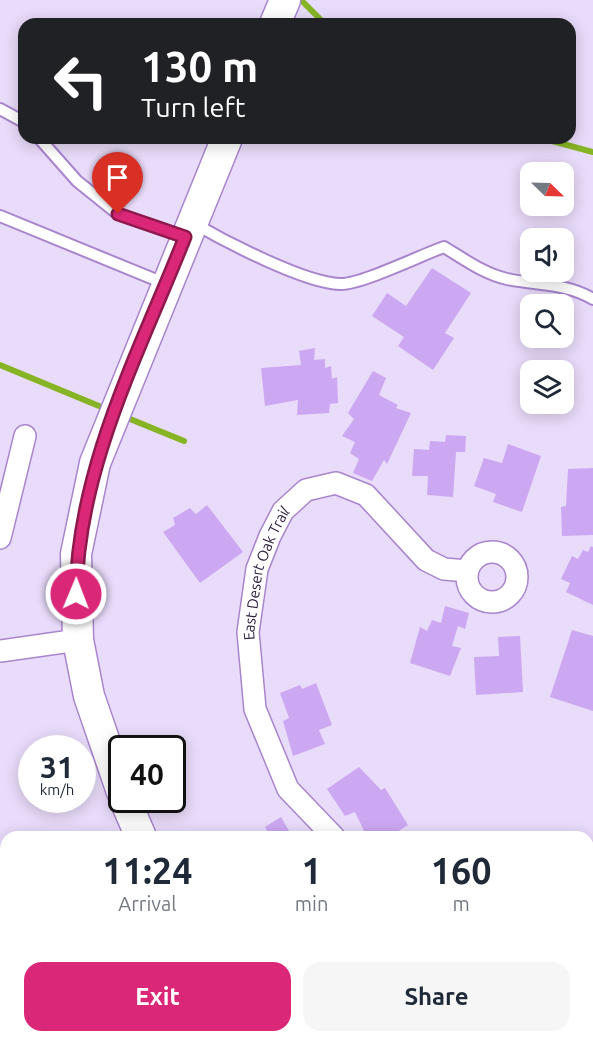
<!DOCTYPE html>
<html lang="en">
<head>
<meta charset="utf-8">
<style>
  :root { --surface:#fff; --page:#f6f6f7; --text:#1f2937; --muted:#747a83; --accent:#db2777 }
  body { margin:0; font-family:Ubuntu,sans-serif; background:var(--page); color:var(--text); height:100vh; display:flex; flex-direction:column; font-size:22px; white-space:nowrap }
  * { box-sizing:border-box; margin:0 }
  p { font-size:20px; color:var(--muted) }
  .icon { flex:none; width:33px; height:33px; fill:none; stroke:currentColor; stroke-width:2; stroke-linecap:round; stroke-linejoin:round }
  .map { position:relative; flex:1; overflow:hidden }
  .sheet { position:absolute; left:0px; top:831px; width:594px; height:212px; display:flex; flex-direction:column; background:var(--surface); border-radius:18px 18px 0 0; box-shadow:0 3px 15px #0003 }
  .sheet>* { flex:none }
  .guide { position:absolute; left:18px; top:18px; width:558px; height:126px; border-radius:18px; box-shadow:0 3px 15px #0003; background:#202124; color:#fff; overflow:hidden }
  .needle { width:39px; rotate:113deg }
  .controls { position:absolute; left:520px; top:162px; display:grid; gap:12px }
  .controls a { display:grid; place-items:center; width:54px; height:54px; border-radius:12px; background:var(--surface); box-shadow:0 3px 15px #0003; font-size:30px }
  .speed { position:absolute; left:18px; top:735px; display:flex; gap:12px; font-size:30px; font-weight:700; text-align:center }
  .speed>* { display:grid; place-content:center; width:78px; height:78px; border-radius:50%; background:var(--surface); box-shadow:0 3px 15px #0003; line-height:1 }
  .speed small { font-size:15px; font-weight:400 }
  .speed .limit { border:3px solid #111; border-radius:9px; background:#fff; color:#111 }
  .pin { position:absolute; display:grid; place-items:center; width:51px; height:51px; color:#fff; margin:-62px -26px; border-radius:50% 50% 50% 0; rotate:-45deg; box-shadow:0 0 6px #0007 }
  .pin .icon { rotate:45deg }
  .me { position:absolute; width:66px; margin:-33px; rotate:1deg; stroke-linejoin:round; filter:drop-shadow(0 0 4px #0008) }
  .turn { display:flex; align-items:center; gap:21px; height:126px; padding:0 24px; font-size:27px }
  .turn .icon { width:78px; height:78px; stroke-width:2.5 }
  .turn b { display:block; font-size:42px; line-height:51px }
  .eta { display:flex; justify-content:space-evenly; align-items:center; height:102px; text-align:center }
  .eta b { font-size:36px; font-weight:700; line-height:42px }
  .action { display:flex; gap:12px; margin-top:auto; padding:12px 24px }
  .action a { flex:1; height:69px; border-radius:18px; background:var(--accent); color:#fff; font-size:24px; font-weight:700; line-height:69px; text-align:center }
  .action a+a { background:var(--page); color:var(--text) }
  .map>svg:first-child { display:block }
</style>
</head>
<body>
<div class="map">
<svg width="593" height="1042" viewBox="0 0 593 1042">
  <rect width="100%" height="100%" fill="#e9dbfa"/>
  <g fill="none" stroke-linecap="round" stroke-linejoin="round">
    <!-- stream -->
    <path stroke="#87b425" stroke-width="6" d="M 301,0 L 325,24
      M 541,138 L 593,152
      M 0,365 L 99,406
      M 130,419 L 184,441"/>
  </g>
  <!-- building -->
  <path fill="#cca8f2" d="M 432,268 L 471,293 L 445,333 L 454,338 L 433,370 L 398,346 L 404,337 L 372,316 L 387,293 L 406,306 Z
    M 315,348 L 314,360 L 325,359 L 325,368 L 331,366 L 332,379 L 337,377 L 338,403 L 330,404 L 329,413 L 297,415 L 298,400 L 265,406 L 261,368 L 301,365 L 299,351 Z
    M 373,371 L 386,378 L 379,395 L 398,405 L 396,408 L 411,413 L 387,464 L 384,460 L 372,481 L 353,473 L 359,459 L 350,453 L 355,442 L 342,436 L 354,419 L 348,413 Z
    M 446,435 L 466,436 L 465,452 L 456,452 L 453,497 L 427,495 L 428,476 L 412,476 L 414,449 L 429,450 L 430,441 L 445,442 Z
    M 508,444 L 541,456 L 522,512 L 493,502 L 496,494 L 474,486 L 484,458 L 502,463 Z
    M 593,468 L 593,535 L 562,536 L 561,507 L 566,506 L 568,469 Z
    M 207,505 L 243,552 L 200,583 L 163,532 L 175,525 L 173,518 L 190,508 L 196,514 Z
    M 591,546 L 593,547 L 593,605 L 566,592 L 570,583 L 561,579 L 572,556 L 578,559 L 583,550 L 588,552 Z
    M 445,606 L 469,613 L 465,629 L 458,626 L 452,646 L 461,648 L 450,676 L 410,663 L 420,627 L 427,631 L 432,620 L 441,623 Z
    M 572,630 L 593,636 L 593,711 L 550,697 Z
    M 520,636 L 523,692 L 476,695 L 474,657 L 499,656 L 498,637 Z
    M 316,683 L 332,725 L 319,730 L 325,744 L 293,756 L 283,721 L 289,718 L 280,693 L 300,685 L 302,689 Z
    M 359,767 L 381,790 L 385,788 L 408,825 L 389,837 L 367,837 L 355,812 L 345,816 L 327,789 Z
    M 281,817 L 292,836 L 298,832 L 300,837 L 271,837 L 265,827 Z
    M 0,1010 L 6,1018 L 6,1036 L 22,1036 L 15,1042 L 0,1042 Z"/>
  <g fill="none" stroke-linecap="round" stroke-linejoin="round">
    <defs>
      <path id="lane" d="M 0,109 L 24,122
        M 39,138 L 77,181 L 118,214 L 185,237
        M 0,216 L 166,284
        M 195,224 C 226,242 305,283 340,284 C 360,285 421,255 444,247 C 464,259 484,274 507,279 C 535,285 567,283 593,299"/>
      <g id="street">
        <path d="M 0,538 L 25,436"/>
        <circle cx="492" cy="577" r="25"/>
        <path d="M 0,651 L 78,640"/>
        <path id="s1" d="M 334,837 L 288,789 L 255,709 L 248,632 L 257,569 L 270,536 L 283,511 L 306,490 L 336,483 L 366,495 L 426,560 L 444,569 L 467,571"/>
        <path d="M 352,1042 L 359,1036"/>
      </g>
      <path id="secondary" d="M 275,24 L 285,0
        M 122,792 L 89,696 L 78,640 L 76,554 L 95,463 L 227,138
        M 125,800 L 141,837
        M 251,1036 L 254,1042"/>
    </defs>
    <!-- lane casing -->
    <use href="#lane" stroke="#a885cd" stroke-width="14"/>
    <!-- street casing -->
    <use href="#street" stroke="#a885cd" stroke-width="24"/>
    <!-- secondary casing -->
    <use href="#secondary" stroke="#a885cd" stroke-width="33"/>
    <!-- lane -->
    <use href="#lane" stroke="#fff" stroke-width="10"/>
    <!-- street -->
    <use href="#street" stroke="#fff" stroke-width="21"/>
    <!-- secondary -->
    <use href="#secondary" stroke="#fff" stroke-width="30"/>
  </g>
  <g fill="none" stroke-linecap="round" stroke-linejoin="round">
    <defs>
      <path id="route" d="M 76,594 C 78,467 139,353 185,237 L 118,214"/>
    </defs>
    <!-- route casing -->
    <use href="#route" stroke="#8e194d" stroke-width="15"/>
    <!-- route -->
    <use href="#route" stroke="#db2777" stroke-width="10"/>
  </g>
  <g text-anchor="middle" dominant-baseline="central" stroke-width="5" stroke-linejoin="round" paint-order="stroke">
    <!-- street labels -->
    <g font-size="15" fill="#30223f" stroke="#fff">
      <text stroke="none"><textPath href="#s1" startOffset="292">East Desert Oak Trail</textPath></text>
    </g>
  </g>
</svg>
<div class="controls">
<a><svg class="needle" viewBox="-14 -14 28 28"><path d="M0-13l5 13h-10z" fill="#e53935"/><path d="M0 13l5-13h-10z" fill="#747a83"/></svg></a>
<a><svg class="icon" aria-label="sound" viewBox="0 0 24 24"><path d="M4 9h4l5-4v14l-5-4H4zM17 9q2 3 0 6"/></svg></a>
<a><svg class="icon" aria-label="search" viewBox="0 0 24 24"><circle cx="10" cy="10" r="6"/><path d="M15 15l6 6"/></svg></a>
<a><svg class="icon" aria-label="layers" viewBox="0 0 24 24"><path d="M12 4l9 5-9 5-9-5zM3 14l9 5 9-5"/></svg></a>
</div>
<div class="speed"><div>31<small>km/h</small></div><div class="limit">40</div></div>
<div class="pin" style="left:118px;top:214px;background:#d93025"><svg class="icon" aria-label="arrive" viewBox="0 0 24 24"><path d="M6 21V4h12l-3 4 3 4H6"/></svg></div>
<svg class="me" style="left:76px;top:594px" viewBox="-20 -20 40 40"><circle r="17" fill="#db2777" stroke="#fff" stroke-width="3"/><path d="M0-11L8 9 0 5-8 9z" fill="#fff"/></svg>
<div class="guide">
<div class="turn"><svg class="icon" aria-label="left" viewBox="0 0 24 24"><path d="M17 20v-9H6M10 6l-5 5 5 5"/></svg><div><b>130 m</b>Turn left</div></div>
</div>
<section class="sheet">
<div class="eta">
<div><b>11:24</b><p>Arrival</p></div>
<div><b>1</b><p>min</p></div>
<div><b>160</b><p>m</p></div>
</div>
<div class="action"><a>Exit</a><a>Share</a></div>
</section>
</div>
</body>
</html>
